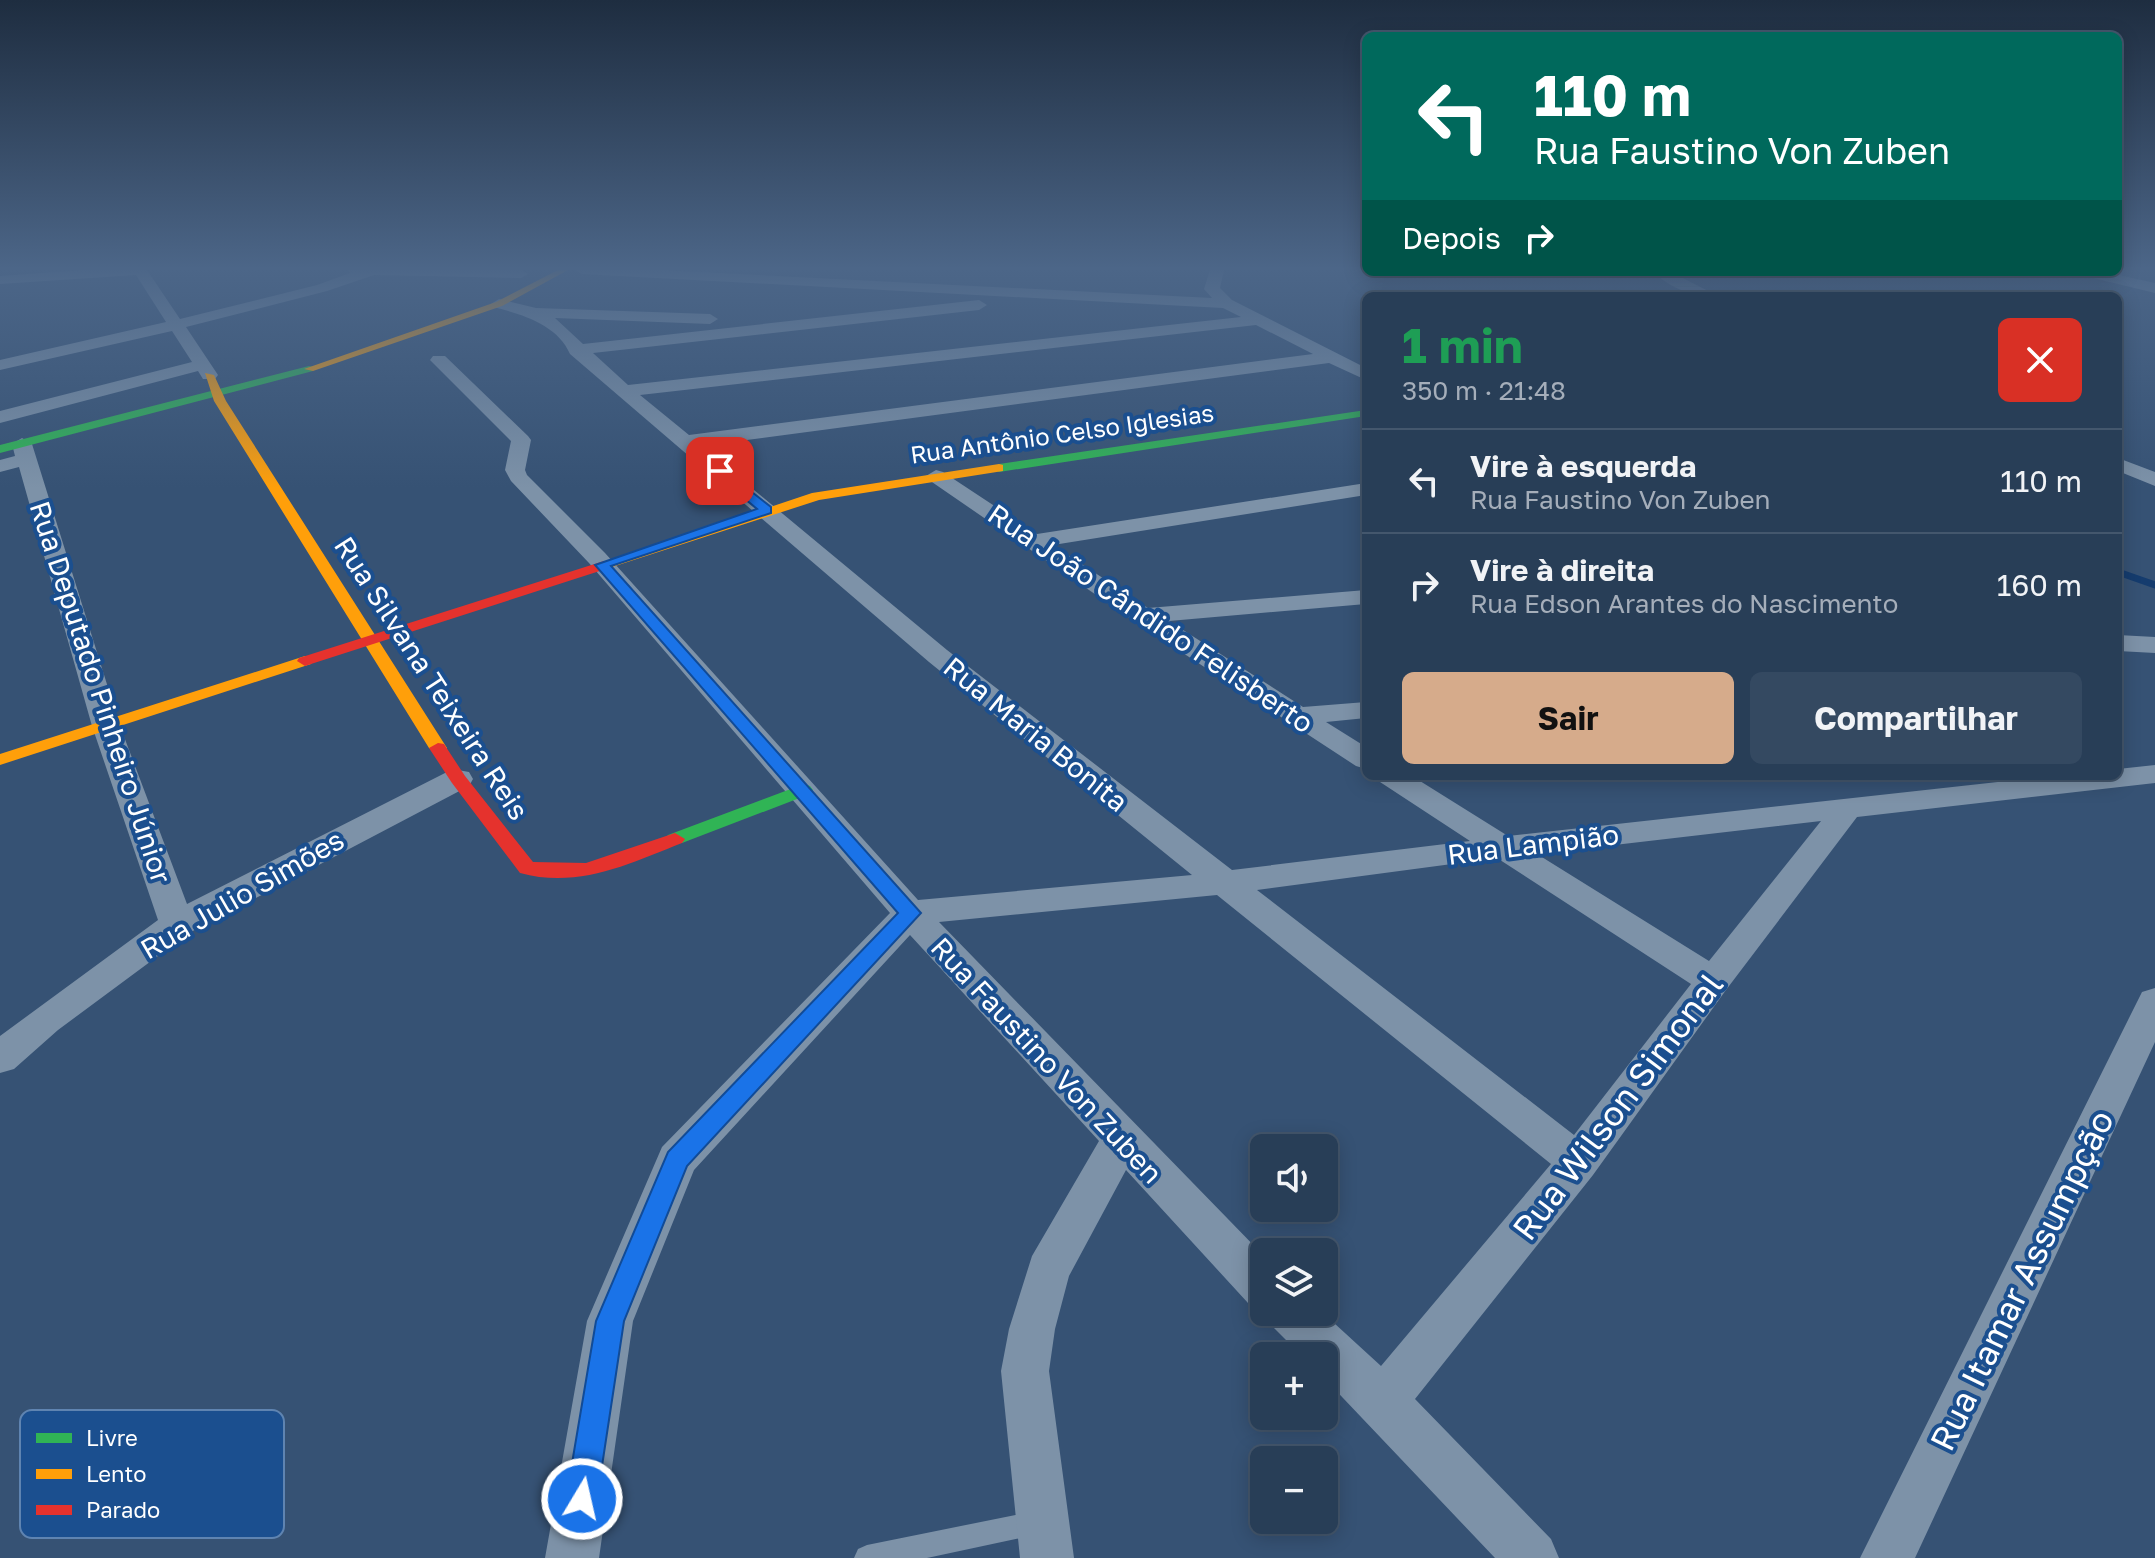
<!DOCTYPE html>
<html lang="pt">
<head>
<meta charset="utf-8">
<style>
  :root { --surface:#283e57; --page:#344961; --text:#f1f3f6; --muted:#a5aeba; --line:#44576d; --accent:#d6ab8b }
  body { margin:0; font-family:"Golos Text",sans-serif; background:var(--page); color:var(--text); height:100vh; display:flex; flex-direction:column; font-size:30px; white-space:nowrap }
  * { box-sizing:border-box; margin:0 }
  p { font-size:26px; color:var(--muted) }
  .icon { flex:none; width:44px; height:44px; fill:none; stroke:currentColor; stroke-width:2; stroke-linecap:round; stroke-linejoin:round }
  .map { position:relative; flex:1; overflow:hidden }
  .side { position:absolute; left:1362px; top:292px; width:760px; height:488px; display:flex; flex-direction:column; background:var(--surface); border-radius:12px; box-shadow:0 4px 20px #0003,0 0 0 2px var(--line) }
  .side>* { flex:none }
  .guide { position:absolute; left:1362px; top:32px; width:760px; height:244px; border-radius:12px; box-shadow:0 4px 20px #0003,0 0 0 2px var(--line); background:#00695c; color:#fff; overflow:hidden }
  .controls { position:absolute; left:1250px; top:1134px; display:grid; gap:16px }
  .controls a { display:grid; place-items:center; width:88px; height:88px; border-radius:12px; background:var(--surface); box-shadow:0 4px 20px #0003,0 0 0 2px var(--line); font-size:40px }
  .pin { position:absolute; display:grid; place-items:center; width:68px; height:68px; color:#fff; margin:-34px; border-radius:16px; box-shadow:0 4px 12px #0006 }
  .me { position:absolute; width:88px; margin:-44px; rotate:9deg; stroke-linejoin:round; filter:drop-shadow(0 0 6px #0008) }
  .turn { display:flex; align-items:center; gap:28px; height:168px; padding:0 40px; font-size:36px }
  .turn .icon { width:104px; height:104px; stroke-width:2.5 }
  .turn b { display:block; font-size:56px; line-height:68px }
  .then { display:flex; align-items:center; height:76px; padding:0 40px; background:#0003; gap:16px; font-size:30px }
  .round { display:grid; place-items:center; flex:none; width:84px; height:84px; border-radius:12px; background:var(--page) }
  .summary { display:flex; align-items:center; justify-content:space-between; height:136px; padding:0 40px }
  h1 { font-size:48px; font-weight:700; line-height:60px; color:#1e9e55 }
  .action { display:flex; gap:16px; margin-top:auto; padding:16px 40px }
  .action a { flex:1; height:92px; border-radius:12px; background:var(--accent); color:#111; font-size:32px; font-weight:700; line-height:92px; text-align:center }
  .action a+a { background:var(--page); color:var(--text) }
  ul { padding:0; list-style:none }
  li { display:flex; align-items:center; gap:24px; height:104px; padding:0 40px; border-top:2px solid var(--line) }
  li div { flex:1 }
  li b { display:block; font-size:30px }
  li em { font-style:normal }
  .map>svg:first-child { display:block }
</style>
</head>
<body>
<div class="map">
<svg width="2155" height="1558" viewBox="0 0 2155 1558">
  <rect width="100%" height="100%" fill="#365274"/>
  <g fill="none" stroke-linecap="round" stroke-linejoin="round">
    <!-- stream -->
    <path stroke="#153c6e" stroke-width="7" d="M 2118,572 L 2155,585"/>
    <!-- lane -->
    <path fill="#7d92a8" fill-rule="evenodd" d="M 1035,1511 L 1044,1514 L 1047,1523 L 1044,1532 L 1035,1535 L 927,1558 L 854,1558 L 858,1549 L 867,1545 Z"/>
    <!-- street -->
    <path fill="#7d92a8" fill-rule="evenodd" d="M 84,270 L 147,270 L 180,319 L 317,285 L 350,273 L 348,270 L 521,270 L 528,274 L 521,278 L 374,275 L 327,291 L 186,327 L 218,375 L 215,379 L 203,379 L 198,371 L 0,423 L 0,411 L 192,362 L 172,331 L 0,370 L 0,360 L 166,322 L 136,275 L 0,284 L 0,276 Z
      M 575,270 L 659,270 L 1212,298 L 1204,289 L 1210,270 L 1224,270 L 1220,288 L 1232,300 L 1366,368 L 1366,380 L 1329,363 L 701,446 L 947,650 L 1232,870 L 1470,841 L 1380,782 L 1376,776 L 1412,776 L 1508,836 L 2053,776 L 2118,776 L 2118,769 L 2155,765 L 2155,783 L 1857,817 L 1726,990 L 1593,1175 L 1415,1399 L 1551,1539 L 1559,1558 L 1495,1558 L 1324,1378 L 1324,1356 L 1302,1356 L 1273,1327 L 1266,1312 L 1322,1312 L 1381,1366 L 1551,1164 L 1217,895 L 939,922 L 1264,1256 L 1264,1309 L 1248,1303 L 1126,1170 L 1069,1276 L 1055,1329 L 1049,1371 L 1074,1558 L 1020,1558 L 1001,1371 L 1009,1329 L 1032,1256 L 1099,1141 L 910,935 L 694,1170 L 633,1321 L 599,1558 L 545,1558 L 587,1321 L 662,1147 L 890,913 L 589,563 L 511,481 L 505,470 L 511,441 L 430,360 L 433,356 L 445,356 L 528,436 L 531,440 L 525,470 L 527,475 L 605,553 L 918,900 L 1192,875 L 929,662 L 570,354 C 558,325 522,314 493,307 L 491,304 L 499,299 L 536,308 L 710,314 L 718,319 L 710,324 L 555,318 L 583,344 L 979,300 L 987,305 L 979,310 L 593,353 L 628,385 L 1241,317 L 1223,308 L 582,274 ZM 1256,325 L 1313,354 L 689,435 L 640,395 ZM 1821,821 L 1709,961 L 1537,854 ZM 1497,858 L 1691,984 L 1574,1135 L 1257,890 Z
      M 1654,272 L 1671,272 L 1718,296 C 1693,296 1672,290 1654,272 Z
      M 2079,272 L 2105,272 L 2155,283 L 2155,293 L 2081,275 Z
      M 22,438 L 32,444 L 120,726 L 187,904 L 447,772 L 458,770 L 469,772 L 473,779 L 469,786 L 189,933 L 58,1030 L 14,1069 L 0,1073 L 0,1036 L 158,920 L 92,726 L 19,467 L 0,472 L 0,460 L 15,456 L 12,444 Z
      M 2118,458 L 2155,472 L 2155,486 L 2118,471 Z
      M 936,470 L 943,472 L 1037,534 L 1366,483 L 1366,495 L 1053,545 L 1148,608 L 1366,590 L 1366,604 L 1169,621 L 1303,707 L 1366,702 L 1366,718 L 1326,722 L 1366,747 L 1366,769 L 1356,766 L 1134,621 L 929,480 L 926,476 Z
      M 2118,635 L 2155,637 L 2155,653 L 2118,651 Z
      M 2155,988 L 2155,1042 L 1915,1558 L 1860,1558 L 2137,1002 L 2142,992 Z"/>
    <!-- fast -->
    <path fill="#30b455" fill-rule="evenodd" d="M 309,366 L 313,367 L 313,371 L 0,453 L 0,445 Z
      M 1366,410 L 1366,416 L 999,472 L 993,468 L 999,464 Z
      M 804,784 L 810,786 L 813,790 L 810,794 L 682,843 L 668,843 L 665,839 L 668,835 Z"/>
    <!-- slow -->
    <path fill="#ff9f0a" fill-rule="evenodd" d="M 558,270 L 568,270 L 502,306 L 313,371 L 304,369 L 496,302 Z
      M 205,373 L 214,375 L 226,401 L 447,748 L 444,752 L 438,753 L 429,748 L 214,401 Z
      M 999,464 L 1003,465 L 1003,471 L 819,500 L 609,568 L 599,568 L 597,565 L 812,493 Z
      M 305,656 L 313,661 L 311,664 L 0,765 L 0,754 Z"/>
    <!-- jam -->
    <path fill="#e5322d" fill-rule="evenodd" d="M 604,561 L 609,562 L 609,568 L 311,664 L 305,666 L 297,661 L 299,658 Z
      M 438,743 L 444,744 L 465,776 L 533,862 L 586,863 L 675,833 L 685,839 L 682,843 C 629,864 578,889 520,873 L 452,783 L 429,748 Z"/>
  </g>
  <!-- sky -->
  <linearGradient id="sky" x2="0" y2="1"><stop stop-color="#1e2d40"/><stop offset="0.55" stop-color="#4c6688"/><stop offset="1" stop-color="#4c6688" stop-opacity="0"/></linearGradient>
  <rect width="2155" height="488" fill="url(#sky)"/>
  <!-- route -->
  <path fill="#1a73e8" stroke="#114b97" stroke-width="2" d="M 720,467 L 771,507 L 771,513 L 611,566 L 921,913 L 687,1166 L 624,1321 L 597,1499 L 593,1510 L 582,1515 L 570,1510 L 566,1499 L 596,1321 L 668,1152 L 898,913 L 595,565 L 757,509 L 715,474 L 714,471 Z"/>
  <g text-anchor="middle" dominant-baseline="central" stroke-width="8" stroke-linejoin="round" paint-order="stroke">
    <!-- far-street labels -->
    <g font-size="24" fill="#fff" stroke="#1b4f8f">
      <text transform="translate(1062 433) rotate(-8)">Rua Antônio Celso Iglesias</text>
    </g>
    <!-- street labels -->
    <g font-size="28" fill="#fff" stroke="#1b4f8f">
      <text transform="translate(1151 618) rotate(34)">Rua João Cândido Felisberto</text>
      <text transform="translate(432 678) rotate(57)">Rua Silvana Teixeira Reis</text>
      <text transform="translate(101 692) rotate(72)">Rua Deputado Pinheiro Júnior</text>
      <text transform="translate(1036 734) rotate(39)">Rua Maria Bonita</text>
      <text transform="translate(1533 844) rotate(-7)">Rua Lampião</text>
      <text transform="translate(242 894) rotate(-30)">Rua Julio Simões</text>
      <text transform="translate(1047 1060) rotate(47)">Rua Faustino Von Zuben</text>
    </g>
    <!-- near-street labels -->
    <g font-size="34" fill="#fff" stroke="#1b4f8f">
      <text transform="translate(1617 1106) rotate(-53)">Rua Wilson Simonal</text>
      <text transform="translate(2021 1280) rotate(-64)">Rua Itamar Assumpção</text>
    </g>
  </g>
  <!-- legend -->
  <rect x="20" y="1410" width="264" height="128" rx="12" fill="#1b4f8f" stroke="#5f84b1" stroke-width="2"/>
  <rect x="36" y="1433" width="36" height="10" fill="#30b455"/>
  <rect x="36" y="1469" width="36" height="10" fill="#ff9f0a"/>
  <rect x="36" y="1505" width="36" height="10" fill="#e5322d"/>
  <g font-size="22" fill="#fff">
    <text x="86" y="1446">Livre</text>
    <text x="86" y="1482">Lento</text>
    <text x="86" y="1518">Parado</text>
  </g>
</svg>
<div class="controls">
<a><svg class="icon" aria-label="sound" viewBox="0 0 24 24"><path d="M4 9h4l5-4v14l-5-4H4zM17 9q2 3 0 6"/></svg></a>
<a><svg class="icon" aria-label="layers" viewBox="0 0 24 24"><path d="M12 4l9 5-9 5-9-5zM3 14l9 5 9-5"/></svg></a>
<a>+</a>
<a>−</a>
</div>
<div class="pin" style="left:720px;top:471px;background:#d93025"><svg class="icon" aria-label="arrive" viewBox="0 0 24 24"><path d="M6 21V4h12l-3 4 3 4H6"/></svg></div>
<svg class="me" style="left:582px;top:1499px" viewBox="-20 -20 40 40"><circle r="17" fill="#1a73e8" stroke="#fff" stroke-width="3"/><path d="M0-11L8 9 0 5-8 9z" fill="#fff"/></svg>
<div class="guide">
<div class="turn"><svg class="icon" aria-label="left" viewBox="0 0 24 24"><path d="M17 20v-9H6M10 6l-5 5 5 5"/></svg><div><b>110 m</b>Rua Faustino Von Zuben</div></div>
<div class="then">Depois<svg class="icon" aria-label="right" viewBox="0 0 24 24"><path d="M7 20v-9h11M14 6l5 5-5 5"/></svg></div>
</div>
<section class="side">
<div class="summary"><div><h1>1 min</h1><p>350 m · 21:48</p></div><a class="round" style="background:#d93025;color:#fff"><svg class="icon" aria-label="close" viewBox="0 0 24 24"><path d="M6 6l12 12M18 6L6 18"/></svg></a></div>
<ul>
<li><svg class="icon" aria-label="left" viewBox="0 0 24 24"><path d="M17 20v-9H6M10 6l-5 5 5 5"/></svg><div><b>Vire à esquerda</b><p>Rua Faustino Von Zuben</p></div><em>110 m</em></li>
<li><svg class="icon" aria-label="right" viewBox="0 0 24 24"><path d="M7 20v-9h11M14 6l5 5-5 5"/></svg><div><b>Vire à direita</b><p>Rua Edson Arantes do Nascimento</p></div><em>160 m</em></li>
</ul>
<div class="action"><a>Sair</a><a>Compartilhar</a></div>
</section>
</div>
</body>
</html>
